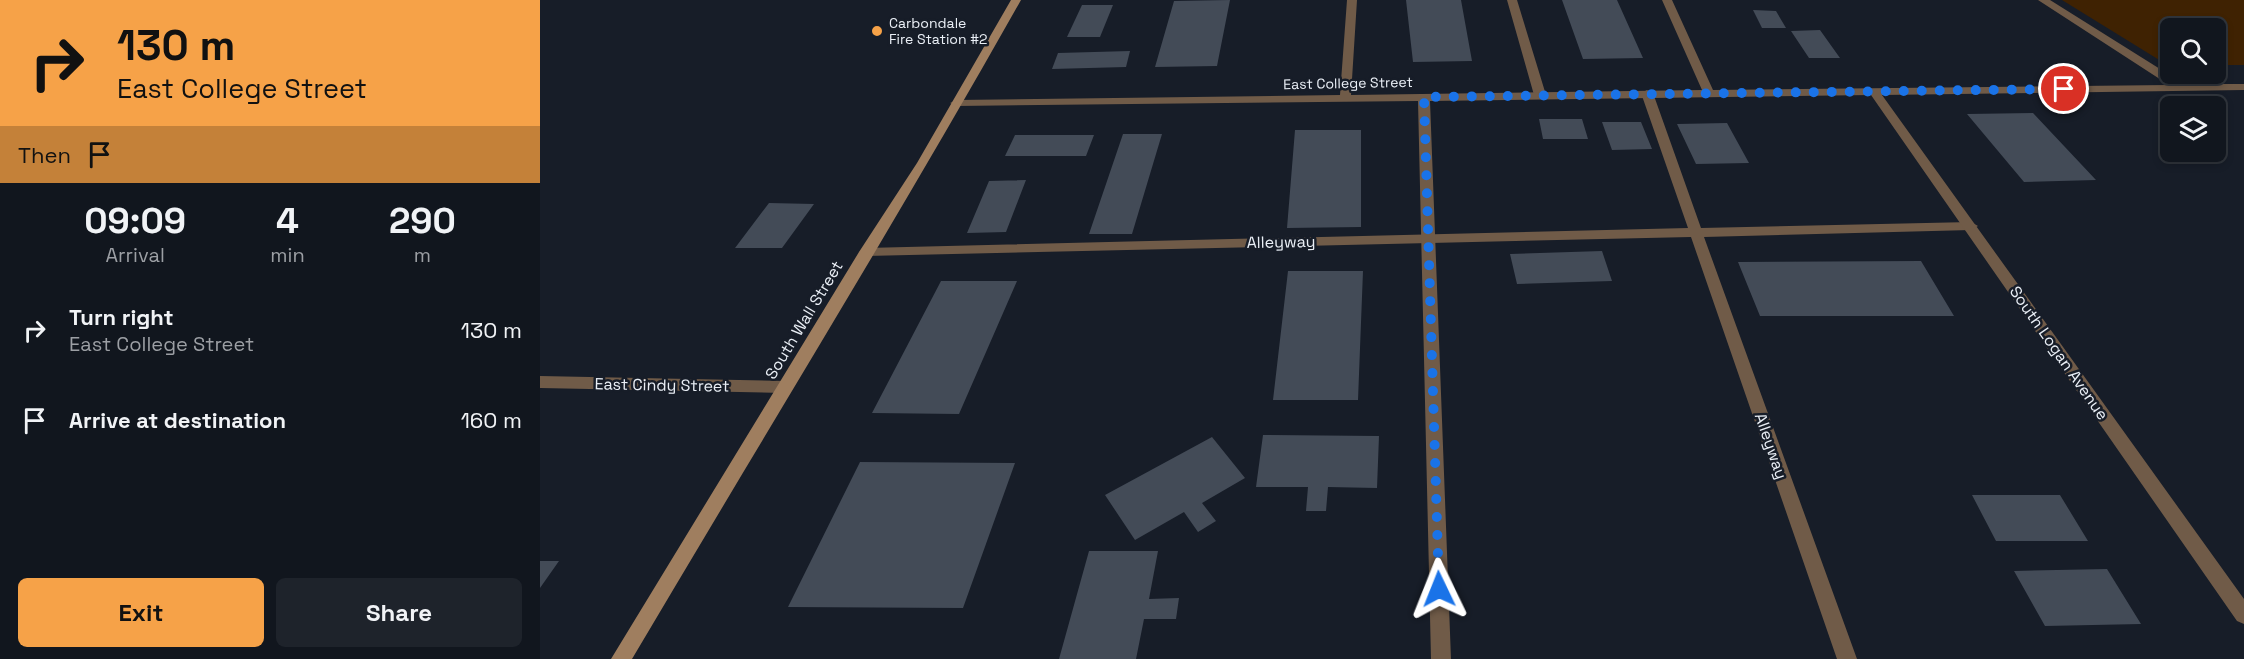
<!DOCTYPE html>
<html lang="en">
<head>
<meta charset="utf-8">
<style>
  :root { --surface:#11161e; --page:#1e232b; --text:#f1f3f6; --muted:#9c9fa4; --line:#30353c; --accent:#f6a248 }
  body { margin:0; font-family:"Space Grotesk",sans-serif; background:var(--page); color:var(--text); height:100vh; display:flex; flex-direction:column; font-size:22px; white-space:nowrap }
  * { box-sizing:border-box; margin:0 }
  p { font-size:20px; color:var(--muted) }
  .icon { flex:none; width:33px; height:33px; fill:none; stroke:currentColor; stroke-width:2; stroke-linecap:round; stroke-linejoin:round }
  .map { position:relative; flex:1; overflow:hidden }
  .panel { display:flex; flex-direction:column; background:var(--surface); width:540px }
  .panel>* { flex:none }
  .guide { background:#f6a248; color:#111; overflow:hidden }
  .buttons { position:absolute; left:1620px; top:18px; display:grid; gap:12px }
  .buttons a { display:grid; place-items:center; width:66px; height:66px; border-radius:9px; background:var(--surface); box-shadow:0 3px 9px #0003,0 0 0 2px var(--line); font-size:30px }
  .pin { position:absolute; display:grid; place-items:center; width:51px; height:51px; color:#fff; margin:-26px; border:3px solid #fff; border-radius:50%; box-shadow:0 2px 6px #0007 }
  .me { position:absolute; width:66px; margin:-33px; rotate:358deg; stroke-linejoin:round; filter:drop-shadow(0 0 4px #0008) }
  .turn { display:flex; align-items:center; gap:21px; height:126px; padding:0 18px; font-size:27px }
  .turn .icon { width:78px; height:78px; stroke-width:2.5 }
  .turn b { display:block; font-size:42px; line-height:51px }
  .then { display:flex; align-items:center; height:57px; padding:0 18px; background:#0003; gap:12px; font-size:22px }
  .eta { display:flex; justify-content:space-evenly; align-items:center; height:102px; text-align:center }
  .eta b { font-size:36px; font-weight:700; line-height:42px }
  .cta { display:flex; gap:12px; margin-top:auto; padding:12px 18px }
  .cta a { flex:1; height:69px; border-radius:9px; background:var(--accent); color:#111; font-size:24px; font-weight:700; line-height:69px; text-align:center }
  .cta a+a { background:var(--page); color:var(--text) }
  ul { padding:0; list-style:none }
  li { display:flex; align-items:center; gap:18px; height:90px; padding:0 18px }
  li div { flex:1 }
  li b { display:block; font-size:22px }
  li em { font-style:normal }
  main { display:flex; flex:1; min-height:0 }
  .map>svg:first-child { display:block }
</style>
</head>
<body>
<main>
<section class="panel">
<div class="guide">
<div class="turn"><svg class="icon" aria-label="right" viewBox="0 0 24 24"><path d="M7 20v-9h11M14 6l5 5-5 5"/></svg><div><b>130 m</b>East College Street</div></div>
<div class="then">Then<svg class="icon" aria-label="arrive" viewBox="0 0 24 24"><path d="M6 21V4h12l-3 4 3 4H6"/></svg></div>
</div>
<div class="eta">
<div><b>09:09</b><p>Arrival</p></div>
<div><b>4</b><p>min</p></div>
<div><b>290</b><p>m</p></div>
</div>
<ul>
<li><svg class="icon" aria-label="right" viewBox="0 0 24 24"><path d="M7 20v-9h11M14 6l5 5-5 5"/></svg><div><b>Turn right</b><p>East College Street</p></div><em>130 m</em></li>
<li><svg class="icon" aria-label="arrive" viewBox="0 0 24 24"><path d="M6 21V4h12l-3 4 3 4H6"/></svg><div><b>Arrive at destination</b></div><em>160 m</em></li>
</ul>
<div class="cta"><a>Exit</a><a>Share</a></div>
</section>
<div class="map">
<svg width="1704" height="659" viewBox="0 0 1704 659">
  <rect width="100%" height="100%" fill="#171d28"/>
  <!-- green -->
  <path fill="#3f2202" d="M 1522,0 L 1704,0 L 1704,65 L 1676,65 L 1676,28 L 1630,28 L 1629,66 Z"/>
  <!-- building -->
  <path fill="#434b57" d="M 690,0 L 677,66 L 615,67 L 634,1 Z
    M 866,0 L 921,0 L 932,61 L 873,62 Z
    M 1022,0 L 1077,0 L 1103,58 L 1043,59 Z
    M 542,5 L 573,5 L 560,37 L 527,37 Z
    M 1213,10 L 1236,11 L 1246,28 L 1222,28 Z
    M 1280,30 L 1300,58 L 1269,58 L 1251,31 Z
    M 590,51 L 586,67 L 512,69 L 518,53 Z
    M 1493,113 L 1556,180 L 1484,182 L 1427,114 Z
    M 999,119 L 1042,119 L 1048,139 L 1003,139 Z
    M 1062,122 L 1101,122 L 1112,149 L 1072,150 Z
    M 1187,123 L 1209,163 L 1156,164 L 1137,124 Z
    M 755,130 L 821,130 L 821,227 L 747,228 Z
    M 583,134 L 622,134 L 592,234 L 549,234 Z
    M 475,135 L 554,135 L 546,156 L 465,156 Z
    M 486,180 L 466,232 L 427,233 L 449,181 Z
    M 229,203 L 274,204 L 242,248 L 195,248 Z
    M 1062,251 L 1072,281 L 977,284 L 970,254 Z
    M 1381,261 L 1414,316 L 1220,316 L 1198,262 Z
    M 748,271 L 823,271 L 818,400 L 733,400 Z
    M 401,281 L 477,281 L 419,414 L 332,413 Z
    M 723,435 L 839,436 L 837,488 L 788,487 L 786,511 L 766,511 L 768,487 L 716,487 Z
    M 672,437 L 705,478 L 662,503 L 676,521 L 658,532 L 644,512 L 595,540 L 565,495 Z
    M 320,462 L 475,463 L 423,608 L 248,607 Z
    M 1432,495 L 1520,495 L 1548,541 L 1456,541 Z
    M 549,551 L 618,551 L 609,599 L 639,598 L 636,619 L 604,619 L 596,659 L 519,659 Z
    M 0,561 L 19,561 L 0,588 Z
    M 1567,569 L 1601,624 L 1505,626 L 1474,571 Z"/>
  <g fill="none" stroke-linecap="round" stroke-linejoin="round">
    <!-- lane -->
    <path fill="#705b48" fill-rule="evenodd" d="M 967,0 L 977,0 L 1006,95 L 1004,97 L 996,97 L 994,95 Z
      M 1107,90 L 1113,93 L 1161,228 L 1431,222 L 1438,226 L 1431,230 L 1164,237 L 1317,659 L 1297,659 L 1151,237 L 326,256 L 319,252 L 326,248 L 1148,228 L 1101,93 Z"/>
    <!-- street -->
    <path fill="#705b48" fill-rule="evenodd" d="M 807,0 L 817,0 L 811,95 L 1162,90 L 1122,0 L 1132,0 L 1173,90 L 1629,85 L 1498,0 L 1510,0 L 1644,84 L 1704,84 L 1704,90 L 1342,95 L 1704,599 L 1704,624 L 1697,621 L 1331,95 L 890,101 L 911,659 L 891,659 L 878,101 L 416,106 L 410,103 L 416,100 L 800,95 Z
      M 0,376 L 245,381 L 251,383 L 253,387 L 251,391 L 245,393 L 0,388 Z"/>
    <!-- secondary -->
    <path fill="#9f7e5f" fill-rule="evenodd" d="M 471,0 L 481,0 C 356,222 222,439 92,659 L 71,659 L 319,252 L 377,163 Z"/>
  </g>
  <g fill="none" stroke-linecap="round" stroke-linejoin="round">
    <!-- route -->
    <path stroke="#1a73e8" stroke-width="10" stroke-dasharray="0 18" d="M 899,589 L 884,97 L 1524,89"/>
  </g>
  <!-- markers -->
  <circle fill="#f6a248" stroke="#171d28" stroke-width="2" cx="337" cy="31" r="6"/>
  <g text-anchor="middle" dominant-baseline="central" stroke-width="5" stroke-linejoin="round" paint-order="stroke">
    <!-- far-poi labels -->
    <g font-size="14" fill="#eaeff6" stroke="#171d28" text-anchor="start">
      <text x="349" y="23">Carbondale<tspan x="349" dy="16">Fire Station #2</tspan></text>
    </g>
    <!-- far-street labels -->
    <g font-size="14" fill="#eaeff6" stroke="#171d28">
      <text transform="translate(808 83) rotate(-1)">East College Street</text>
    </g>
    <!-- street labels -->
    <g font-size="16" fill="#eaeff6" stroke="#171d28">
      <text transform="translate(741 242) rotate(-1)">Alleyway</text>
      <text transform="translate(264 320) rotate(-59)">South Wall Street</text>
      <text transform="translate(1519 353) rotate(55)">South Logan Avenue</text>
      <text transform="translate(122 385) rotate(1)">East Cindy Street</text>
      <text transform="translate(1231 446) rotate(71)">Alleyway</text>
    </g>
  </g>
</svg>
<div class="buttons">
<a><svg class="icon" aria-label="search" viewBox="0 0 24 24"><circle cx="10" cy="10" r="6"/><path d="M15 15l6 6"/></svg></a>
<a><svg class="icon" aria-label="layers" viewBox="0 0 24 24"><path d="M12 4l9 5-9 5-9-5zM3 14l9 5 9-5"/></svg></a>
</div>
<div class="pin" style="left:1524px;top:89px;background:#d93025"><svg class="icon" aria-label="arrive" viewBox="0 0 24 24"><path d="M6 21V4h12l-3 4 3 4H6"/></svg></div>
<svg class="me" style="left:899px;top:589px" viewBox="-20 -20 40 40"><path d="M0-17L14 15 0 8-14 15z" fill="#1a73e8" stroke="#fff" stroke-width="4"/></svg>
</div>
</main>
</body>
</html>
